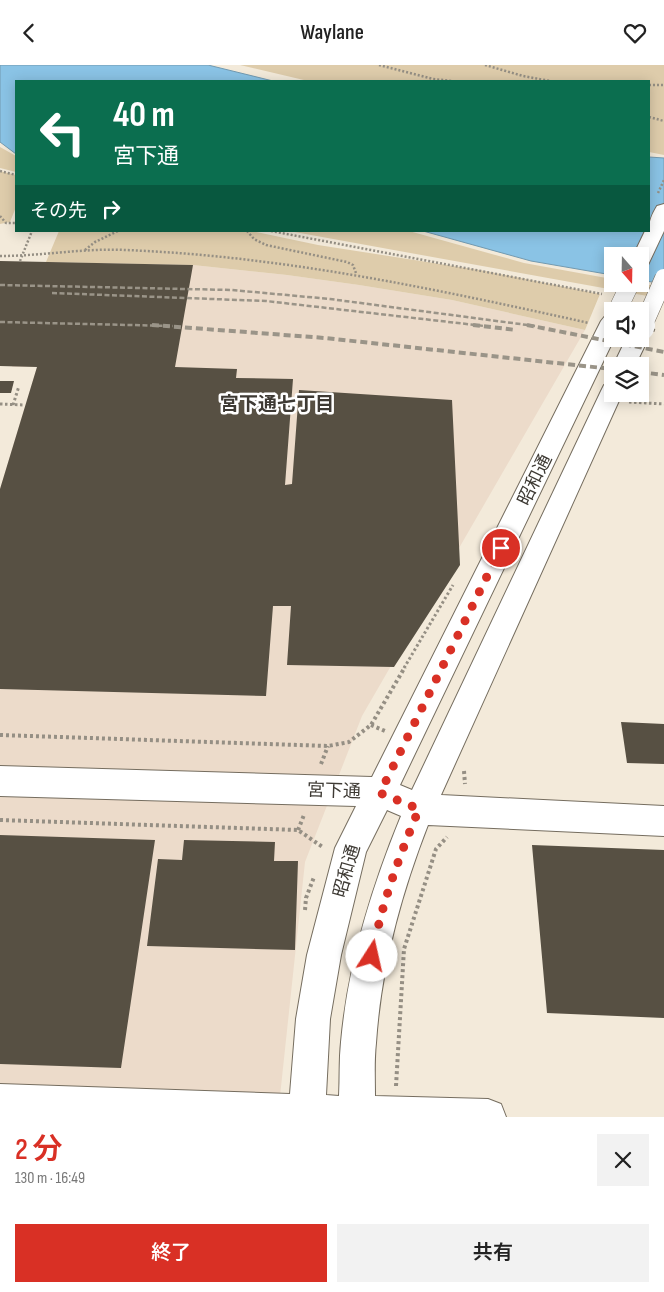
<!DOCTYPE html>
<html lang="ja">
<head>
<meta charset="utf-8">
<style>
  :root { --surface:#fff; --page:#f2f2f2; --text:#222; --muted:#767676; --accent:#d93025 }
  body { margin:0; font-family:"Sofia Sans Condensed","Noto Sans JP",sans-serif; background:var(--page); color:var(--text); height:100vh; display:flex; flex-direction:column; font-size:19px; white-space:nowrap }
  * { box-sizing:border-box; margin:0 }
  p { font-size:16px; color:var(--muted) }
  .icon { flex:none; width:28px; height:28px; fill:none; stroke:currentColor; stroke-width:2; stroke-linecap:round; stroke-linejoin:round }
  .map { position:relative; height:1052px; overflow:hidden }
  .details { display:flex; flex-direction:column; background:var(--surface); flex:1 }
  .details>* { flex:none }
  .guide { position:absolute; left:15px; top:15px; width:635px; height:152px; border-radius:0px; box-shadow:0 2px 12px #0003; background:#0b6e4f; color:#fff; overflow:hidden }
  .needle { width:32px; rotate:160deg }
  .controls { position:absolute; left:604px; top:182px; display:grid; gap:10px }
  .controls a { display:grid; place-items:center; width:45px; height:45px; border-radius:0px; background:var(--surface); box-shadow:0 2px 12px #0003; font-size:25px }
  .pin { position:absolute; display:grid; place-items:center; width:42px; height:42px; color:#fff; margin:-21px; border:2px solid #fff; border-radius:50%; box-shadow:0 1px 5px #0007 }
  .me { position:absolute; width:55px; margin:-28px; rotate:10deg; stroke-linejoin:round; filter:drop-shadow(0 0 4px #0008) }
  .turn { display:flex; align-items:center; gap:18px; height:105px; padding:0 15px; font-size:22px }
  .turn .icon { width:65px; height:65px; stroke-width:2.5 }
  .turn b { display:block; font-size:35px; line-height:42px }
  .then { display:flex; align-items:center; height:48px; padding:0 15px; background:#0003; gap:10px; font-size:19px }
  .round { display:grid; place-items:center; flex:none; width:52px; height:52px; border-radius:0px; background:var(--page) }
  .headline { display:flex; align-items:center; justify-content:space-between; height:85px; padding:0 15px }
  h1 { font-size:30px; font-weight:600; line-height:38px; color:var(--accent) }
  .cta { display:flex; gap:10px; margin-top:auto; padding:10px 15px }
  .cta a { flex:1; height:58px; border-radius:0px; background:var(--accent); color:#fff; font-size:20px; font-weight:600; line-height:58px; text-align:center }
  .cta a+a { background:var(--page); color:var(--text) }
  header { display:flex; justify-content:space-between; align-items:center; height:65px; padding:0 15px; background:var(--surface); font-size:22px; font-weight:600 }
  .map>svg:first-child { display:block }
</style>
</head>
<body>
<header><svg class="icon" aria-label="back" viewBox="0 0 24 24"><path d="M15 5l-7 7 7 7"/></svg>Waylane<svg class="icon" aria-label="heart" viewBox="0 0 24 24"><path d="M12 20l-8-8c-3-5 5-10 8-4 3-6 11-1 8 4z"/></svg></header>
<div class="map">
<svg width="664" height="1052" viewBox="0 0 664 1052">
  <rect width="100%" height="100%" fill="#f3eada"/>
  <!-- commercial -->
  <path fill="#ecdbca" d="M 46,197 L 193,200 L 287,210 L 359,220 L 452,235 L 585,265 L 362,651 L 305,797 L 280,1031 L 0,1052 L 0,424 L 37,302 L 12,302 Z"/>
  <!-- green -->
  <path fill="#deccab" d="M 240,0 L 664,0 L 664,90 L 649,87 L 649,16 L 308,16 Z
    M 0,82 L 16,91 L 16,107 L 0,103 Z
    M 0,106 L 16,110 L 16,142 L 10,157 L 0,159 Z
    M 59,166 L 252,166 L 318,180 L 485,206 L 600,229 L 585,265 L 452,235 L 359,220 L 287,210 L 193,200 L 46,197 Z
    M 289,166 L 409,166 L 524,198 L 612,214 L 612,219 L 640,218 L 664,223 L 664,234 Z"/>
  <!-- water -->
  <path fill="#8ac3e5" stroke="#739ab0" d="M 0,0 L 208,0 L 273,16 L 16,16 L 16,89 L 0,77 Z
    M 649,92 L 664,93 L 664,219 L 640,215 L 640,191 L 612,191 L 612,210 L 531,196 L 423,166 L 649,166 Z"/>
  <!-- building -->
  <path fill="#575043" d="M 0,196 L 193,200 L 175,302 L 237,304 L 236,313 L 293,314 L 285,420 L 292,419 L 299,325 L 452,335 L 460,500 L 394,602 L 287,600 L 291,541 L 273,541 L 266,631 L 0,624 L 0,424 L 37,302 L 0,301 Z
    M 0,316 L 14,316 L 11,328 L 0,328 Z
    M 621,657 L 664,659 L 664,699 L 627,698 Z
    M 0,770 L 155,775 L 121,1003 L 0,999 Z
    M 184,775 L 275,777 L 274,796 L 298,796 L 295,885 L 147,881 L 158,794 L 182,795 Z
    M 532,780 L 664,785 L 664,953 L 547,948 Z"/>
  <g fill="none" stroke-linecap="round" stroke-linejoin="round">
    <defs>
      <path id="minor" d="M 664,139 L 664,166 L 647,202 L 640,203 L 640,191 L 633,191 L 645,166 L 649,166 C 649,156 652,149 657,141 Z
        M 612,249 L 612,274 L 614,274 L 400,720 L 412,725 L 601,326 L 604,320 L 612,318 L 612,329 L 622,329 L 441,730 L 664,741 L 664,771 L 428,760 C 401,829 381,903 376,978 C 374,996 375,1014 375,1031 L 488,1034 L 501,1039 L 506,1052 L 0,1052 L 0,1019 L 290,1029 L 296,954 L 307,890 L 335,783 L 356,741 L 0,731 L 0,701 L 372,712 L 601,256 L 605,251 ZM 387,745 L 401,751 C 371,824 348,899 341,977 C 339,995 340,1013 339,1031 L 326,1030 L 330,954 L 341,890 L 366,787 Z
        M 640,267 L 645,269 L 648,274 L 635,301 L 613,301 L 626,274 L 640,274 Z"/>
    </defs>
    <!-- minor casing -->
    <use href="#minor" stroke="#756d5f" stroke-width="2"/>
    <!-- path-far2 -->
    <path stroke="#958f84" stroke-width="2.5" stroke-dasharray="2 2" stroke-linecap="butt" d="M 379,0 L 433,14 L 452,16
      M 485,0 L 523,11 L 550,16
      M 649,20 L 664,20
      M 649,52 L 664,56
      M 0,106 L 16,110
      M 658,128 L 664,115
      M 0,151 L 6,158 L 16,158
      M 247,166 L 254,174 L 266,180 L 347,197 L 353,200 L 356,208
      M 271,166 L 602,229
      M 85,185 L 95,177 L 118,166
      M 0,191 C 42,191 83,183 125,185 C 283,191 435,224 589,258
      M 20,196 L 32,166"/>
    <!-- path-far1 -->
    <path stroke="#958f84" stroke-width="3" stroke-dasharray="2.5 2.5" stroke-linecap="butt" d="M 629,337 L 664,339
      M 0,339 L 25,340
      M 13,340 L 19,321
      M 404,603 L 453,520"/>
    <!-- path -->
    <path stroke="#958f84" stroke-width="4" stroke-dasharray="3 3" stroke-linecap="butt" d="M 371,660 L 385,666
      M 0,670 L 328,681 L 349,677 L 371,660 L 405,602
      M 321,699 L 328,681
      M 464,706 L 465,719
      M 0,755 L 298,765 L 324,783
      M 298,765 L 304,750
      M 305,845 L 306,833 L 314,812
      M 396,1021 L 404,884 L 436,784 L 447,772"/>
    <!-- minor -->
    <use href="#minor" fill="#fff" fill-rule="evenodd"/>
    <!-- rail-far1 -->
    <path stroke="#9a9488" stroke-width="2.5" stroke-dasharray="5 2.5" stroke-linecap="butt" d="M 0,220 L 232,225 L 330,234 L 535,261
      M 52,228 L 266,236 L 484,261
      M 0,257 L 173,261"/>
    <!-- rail -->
    <path stroke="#9a9488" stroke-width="4" stroke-dasharray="7 4" stroke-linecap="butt" d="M 152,260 L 325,273 L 612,304
      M 473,260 L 516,265
      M 527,260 L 664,287
      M 640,307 L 664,310"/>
    <defs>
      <path id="minor-bridge-far1" d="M 617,246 L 630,219
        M 643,261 L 664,213"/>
      <path id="minor-bridge" d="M 642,263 L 643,260"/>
    </defs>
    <!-- minor-bridge-far1 casing -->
    <use href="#minor-bridge-far1" stroke="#756d5f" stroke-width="19" stroke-linecap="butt"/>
    <!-- minor-bridge casing -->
    <use href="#minor-bridge" stroke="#756d5f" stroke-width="26" stroke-linecap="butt"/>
    <!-- minor-bridge-far1 -->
    <use href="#minor-bridge-far1" stroke="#fff" stroke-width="18"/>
    <!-- minor-bridge -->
    <use href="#minor-bridge" stroke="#fff" stroke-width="24"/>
  </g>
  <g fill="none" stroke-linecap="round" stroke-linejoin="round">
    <!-- route -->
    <path stroke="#d93025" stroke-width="9" stroke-dasharray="0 16.2" d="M 372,891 C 381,840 399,792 419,744 L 380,728 L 501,483"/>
  </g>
  <g text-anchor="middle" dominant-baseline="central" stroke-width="5" stroke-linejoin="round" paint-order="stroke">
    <!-- street labels -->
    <g font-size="18" fill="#3e3a34" stroke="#fff">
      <text transform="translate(535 415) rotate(-64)">昭和通</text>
      <text transform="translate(334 726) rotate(2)">宮下通</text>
      <text transform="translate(347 806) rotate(-74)">昭和通</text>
    </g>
    <!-- neighbourhood labels -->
    <g font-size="19" font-weight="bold" fill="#3e3a34" stroke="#fff">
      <text x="277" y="339">宮下通七丁目</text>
    </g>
  </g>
</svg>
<div class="controls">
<a><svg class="needle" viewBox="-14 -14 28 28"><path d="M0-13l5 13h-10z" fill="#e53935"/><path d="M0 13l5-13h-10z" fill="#767676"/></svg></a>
<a><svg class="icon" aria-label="sound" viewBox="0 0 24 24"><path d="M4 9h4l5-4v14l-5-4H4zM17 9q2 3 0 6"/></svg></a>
<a><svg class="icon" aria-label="layers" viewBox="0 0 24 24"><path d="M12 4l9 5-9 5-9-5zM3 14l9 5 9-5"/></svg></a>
</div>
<div class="pin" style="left:501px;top:483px;background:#d93025"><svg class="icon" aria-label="arrive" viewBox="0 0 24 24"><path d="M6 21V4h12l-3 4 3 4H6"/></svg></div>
<svg class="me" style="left:372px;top:891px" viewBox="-20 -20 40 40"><circle r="19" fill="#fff"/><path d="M0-13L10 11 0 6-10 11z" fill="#d93025"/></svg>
<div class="guide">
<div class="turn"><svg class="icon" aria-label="left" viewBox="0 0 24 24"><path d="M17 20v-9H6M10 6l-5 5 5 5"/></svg><div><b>40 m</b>宮下通</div></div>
<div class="then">その先<svg class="icon" aria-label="right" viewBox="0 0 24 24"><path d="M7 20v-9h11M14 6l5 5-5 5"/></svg></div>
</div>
</div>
<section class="details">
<div class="headline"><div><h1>2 分</h1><p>130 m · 16:49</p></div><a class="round"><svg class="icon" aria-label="close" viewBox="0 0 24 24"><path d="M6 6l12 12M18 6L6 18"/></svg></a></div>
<div class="cta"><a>終了</a><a>共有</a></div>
</section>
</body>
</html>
